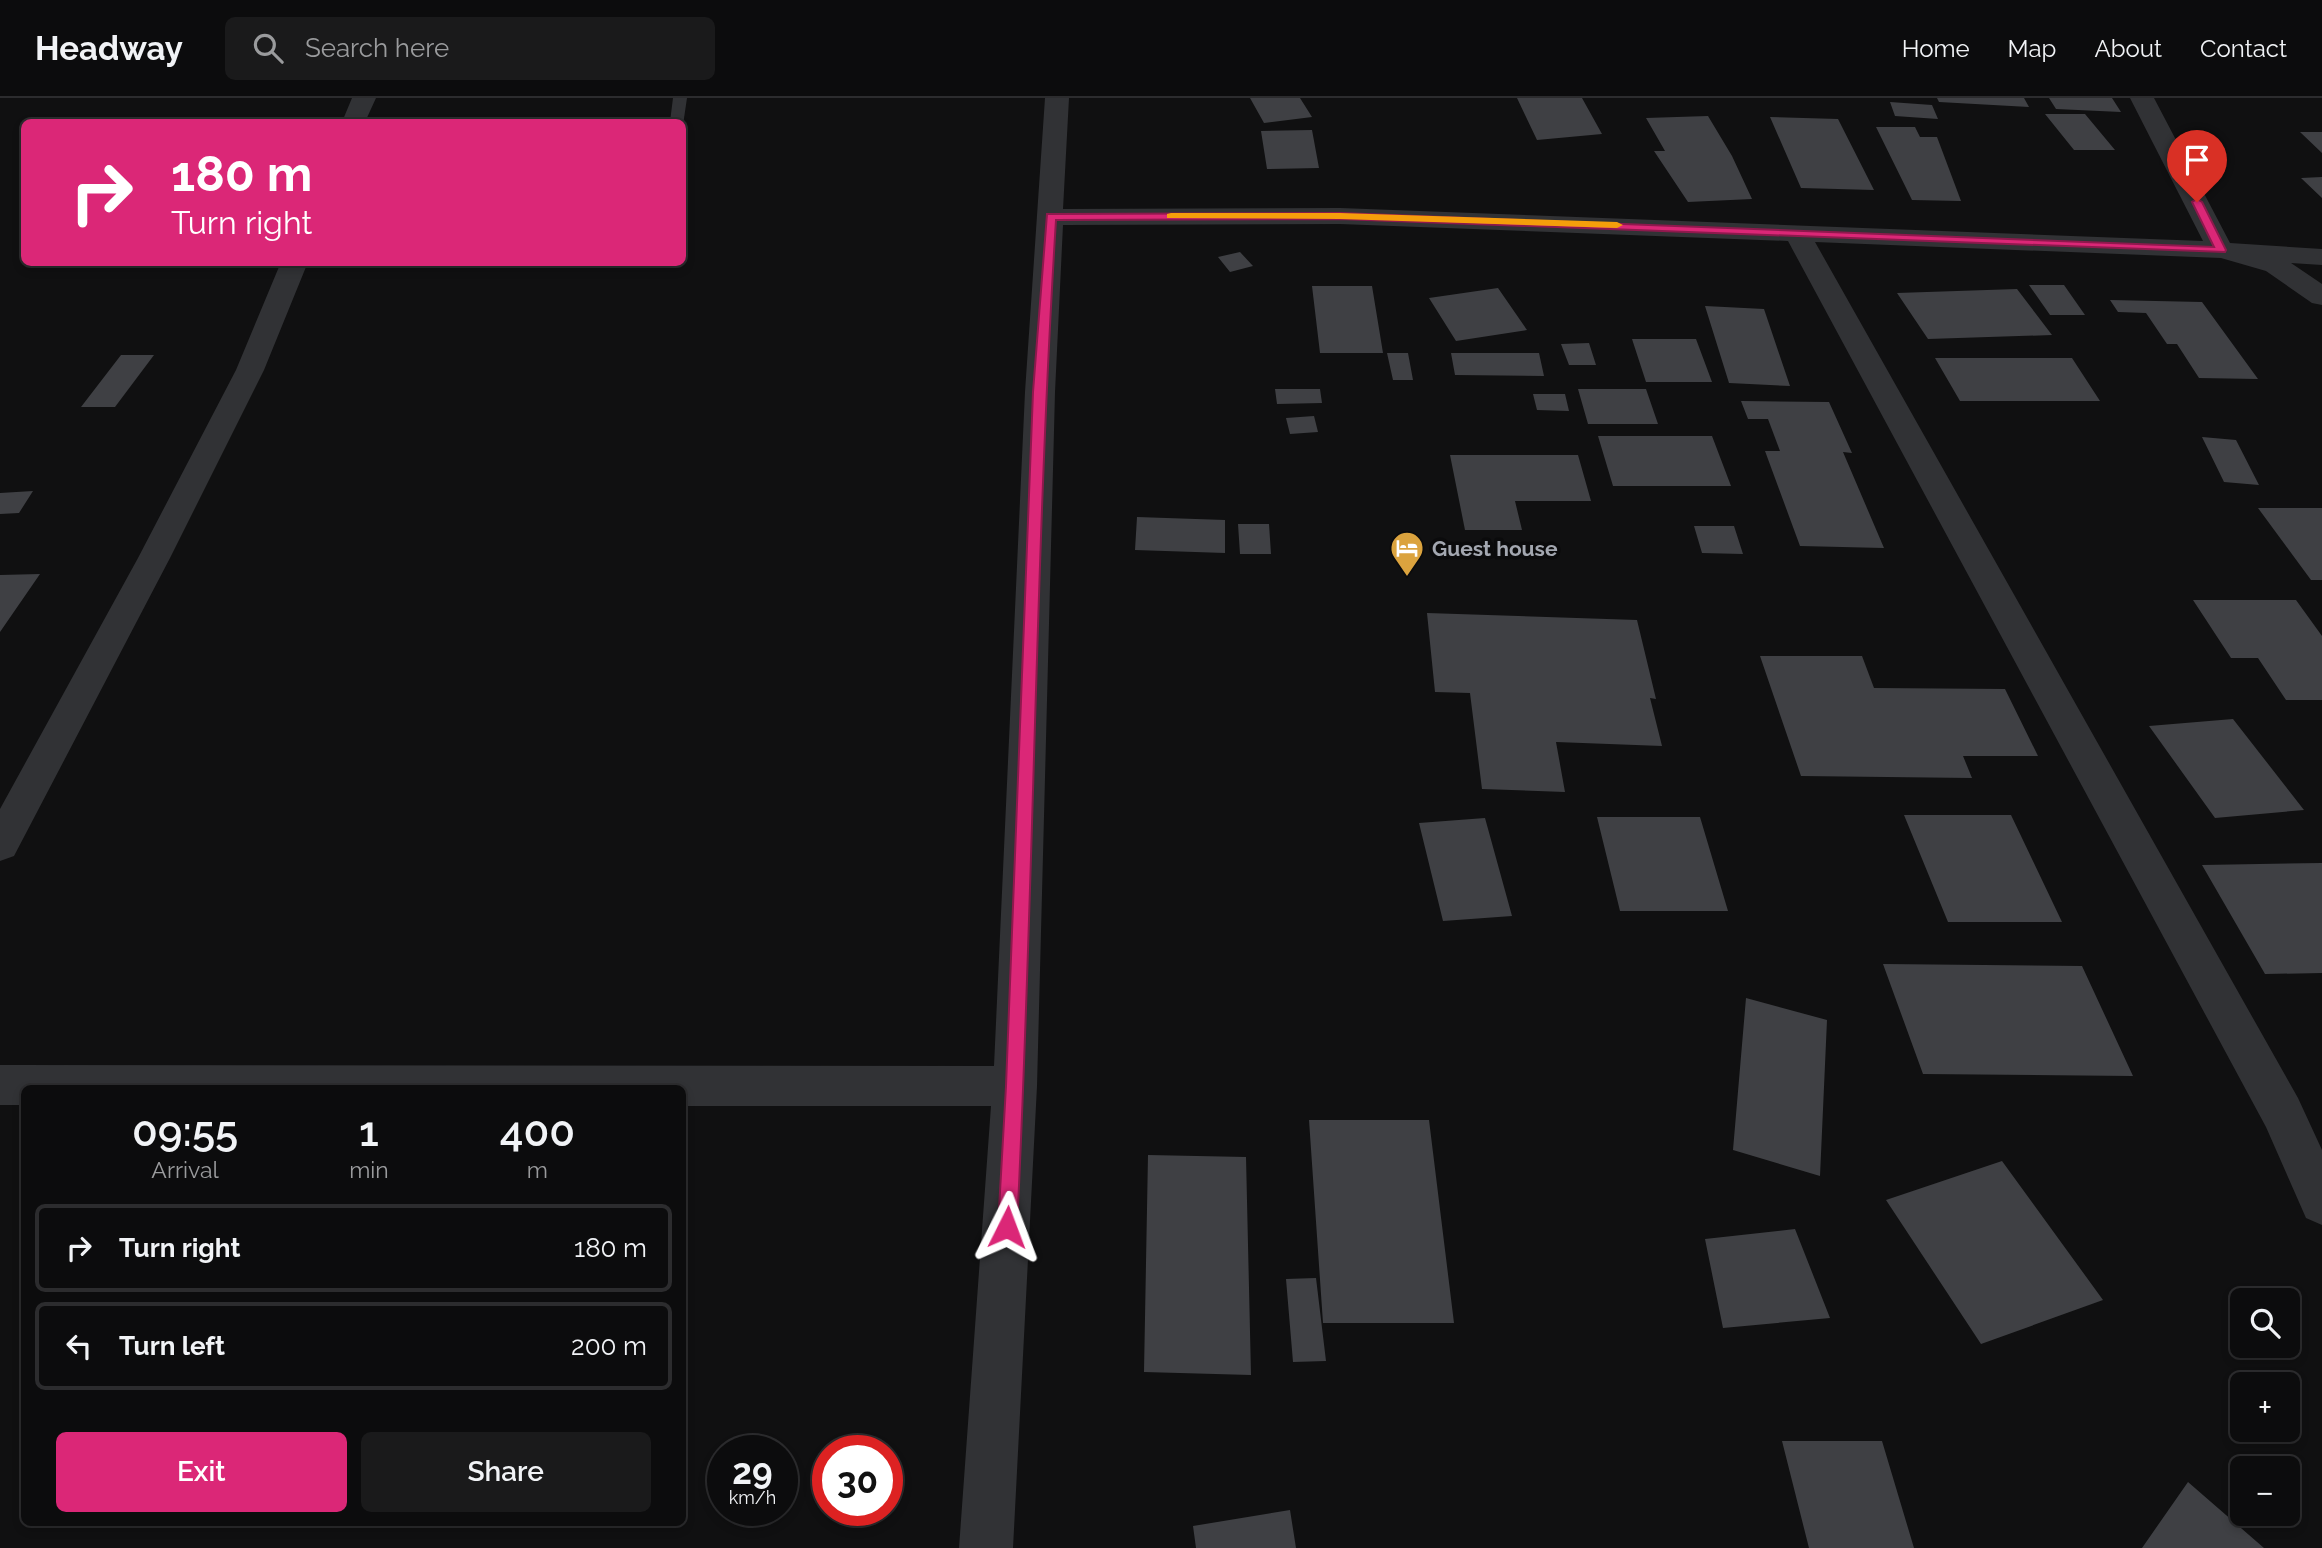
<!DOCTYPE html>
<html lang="en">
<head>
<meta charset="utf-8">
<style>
  :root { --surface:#0c0c0d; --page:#1a1a1b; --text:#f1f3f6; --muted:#9a9b9d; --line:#2c2c2e; --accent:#db2777 }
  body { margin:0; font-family:Raleway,sans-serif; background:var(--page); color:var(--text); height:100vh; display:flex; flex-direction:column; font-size:26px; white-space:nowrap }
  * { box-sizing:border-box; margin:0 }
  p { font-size:23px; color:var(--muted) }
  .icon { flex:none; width:38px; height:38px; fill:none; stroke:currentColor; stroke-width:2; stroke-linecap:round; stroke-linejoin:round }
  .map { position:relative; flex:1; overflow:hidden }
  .side { position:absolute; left:21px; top:987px; width:665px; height:441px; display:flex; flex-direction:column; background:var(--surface); border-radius:10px; box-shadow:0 4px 10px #0003,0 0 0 2px var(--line) }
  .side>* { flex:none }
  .guide { position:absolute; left:21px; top:21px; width:665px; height:147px; border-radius:10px; box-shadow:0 4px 10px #0003,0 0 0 2px var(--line); background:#db2777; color:#fff; overflow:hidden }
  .tools { position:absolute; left:2230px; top:1190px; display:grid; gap:14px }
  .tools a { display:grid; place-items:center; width:70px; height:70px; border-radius:10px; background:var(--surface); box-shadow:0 4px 10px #0003,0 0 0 2px var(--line); font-size:35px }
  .speed { position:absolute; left:707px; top:1337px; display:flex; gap:14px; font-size:35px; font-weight:700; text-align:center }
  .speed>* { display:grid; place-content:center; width:91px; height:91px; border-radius:50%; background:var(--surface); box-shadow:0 4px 10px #0003,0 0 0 2px var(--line); line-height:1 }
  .speed small { font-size:18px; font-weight:400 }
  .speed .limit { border:10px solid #d22; background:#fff; color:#111 }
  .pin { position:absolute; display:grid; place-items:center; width:60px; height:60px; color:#fff; margin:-72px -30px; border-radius:50% 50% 50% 0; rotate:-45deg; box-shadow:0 0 7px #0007 }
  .pin .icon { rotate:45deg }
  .me { position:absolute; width:77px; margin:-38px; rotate:3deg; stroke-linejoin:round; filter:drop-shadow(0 0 5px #0008) }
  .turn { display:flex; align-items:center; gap:24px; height:147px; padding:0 35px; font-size:32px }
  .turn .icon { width:91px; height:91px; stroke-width:2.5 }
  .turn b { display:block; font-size:49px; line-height:60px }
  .eta { display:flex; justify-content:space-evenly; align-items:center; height:119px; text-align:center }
  .eta b { font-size:42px; font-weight:600; line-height:49px }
  .action { display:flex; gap:14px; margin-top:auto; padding:14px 35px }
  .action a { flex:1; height:80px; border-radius:10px; background:var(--accent); color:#fff; font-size:28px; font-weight:600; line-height:80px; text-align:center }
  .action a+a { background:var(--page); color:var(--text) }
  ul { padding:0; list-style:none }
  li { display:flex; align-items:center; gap:21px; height:88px; margin:0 14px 10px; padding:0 21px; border:4px solid var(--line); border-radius:10px }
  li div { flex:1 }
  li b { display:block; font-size:26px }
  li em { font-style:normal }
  header { display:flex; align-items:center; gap:42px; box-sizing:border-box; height:98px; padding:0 35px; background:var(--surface); border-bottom:2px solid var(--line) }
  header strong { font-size:33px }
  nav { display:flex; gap:38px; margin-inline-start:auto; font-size:24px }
  .search { width:490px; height:63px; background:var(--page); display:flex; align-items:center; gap:18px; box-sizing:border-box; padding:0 24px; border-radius:10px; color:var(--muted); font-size:26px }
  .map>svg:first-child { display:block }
</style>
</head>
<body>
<header>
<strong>Headway</strong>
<div class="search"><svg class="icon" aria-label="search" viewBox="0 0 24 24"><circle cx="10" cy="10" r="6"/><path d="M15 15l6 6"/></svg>Search here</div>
<nav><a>Home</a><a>Map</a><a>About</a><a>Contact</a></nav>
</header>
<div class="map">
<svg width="2322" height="1450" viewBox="0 0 2322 1450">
  <rect width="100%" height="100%" fill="#101011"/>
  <!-- building -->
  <path fill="#3f4044" d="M 1250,0 L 1300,0 L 1312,19 L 1264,25 Z
    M 1517,0 L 1582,0 L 1602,36 L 1537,42 Z
    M 1937,0 L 2024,0 L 2029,9 L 1939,4 Z
    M 2049,0 L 2112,0 L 2121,14 L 2056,11 Z
    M 1890,4 L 1932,7 L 1938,21 L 1895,18 Z
    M 2045,16 L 2085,16 L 2115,52 L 2074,52 Z
    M 1708,18 L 1732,58 L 1752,101 L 1688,104 L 1654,53 L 1665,53 L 1646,20 Z
    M 1770,19 L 1838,21 L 1874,92 L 1801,90 Z
    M 1876,29 L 1915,29 L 1920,39 L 1937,39 L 1961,103 L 1912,102 Z
    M 1312,32 L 1319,70 L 1267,71 L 1261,33 Z
    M 2300,34 L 2322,34 L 2322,55 Z
    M 2322,79 L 2322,100 L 2301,80 Z
    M 1240,154 L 1253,168 L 1230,174 L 1218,159 Z
    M 2029,187 L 2064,187 L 2085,217 L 2050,217 Z
    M 1312,188 L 1372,188 L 1383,255 L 1320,255 Z
    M 1498,190 L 1527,232 L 1456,243 L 1429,200 Z
    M 2017,191 L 2052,237 L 1928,241 L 1897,195 Z
    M 2110,202 L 2202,204 L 2258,281 L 2199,280 L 2177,246 L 2167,246 L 2146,215 L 2118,214 Z
    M 1705,208 L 1764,211 L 1790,288 L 1729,285 Z
    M 1632,241 L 1696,241 L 1712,284 L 1646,284 Z
    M 1589,245 L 1596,267 L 1569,267 L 1561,246 Z
    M 1387,255 L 1408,255 L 1413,282 L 1393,282 Z
    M 1451,255 L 1539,255 L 1544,278 L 1455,277 Z
    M 121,257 L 154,257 L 115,309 L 81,309 Z
    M 1935,260 L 2072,260 L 2100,303 L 1960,303 Z
    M 1275,291 L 1320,291 L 1322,305 L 1277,306 Z
    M 1578,291 L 1646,291 L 1658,326 L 1588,326 Z
    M 1533,296 L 1565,296 L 1569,313 L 1537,312 Z
    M 1741,303 L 1829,304 L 1852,355 L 1843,354 L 1884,450 L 1800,448 L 1765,353 L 1780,353 L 1768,321 L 1748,321 Z
    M 1314,318 L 1318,334 L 1290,336 L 1286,320 Z
    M 1598,338 L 1712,338 L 1731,388 L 1613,388 Z
    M 2202,339 L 2236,342 L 2259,387 L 2224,384 Z
    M 1450,357 L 1578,357 L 1591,403 L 1515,403 L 1522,432 L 1465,432 Z
    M 33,393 L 19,415 L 0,416 L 0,395 Z
    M 2258,410 L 2322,410 L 2322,482 L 2311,482 Z
    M 1137,419 L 1225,422 L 1225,455 L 1135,452 Z
    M 1238,426 L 1269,426 L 1271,456 L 1240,456 Z
    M 1694,428 L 1734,428 L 1743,456 L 1702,455 Z
    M 40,476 L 0,534 L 0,477 Z
    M 2193,502 L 2296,502 L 2322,538 L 2322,602 L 2286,602 L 2258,560 L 2231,560 Z
    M 1427,515 L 1637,522 L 1656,601 L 1650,600 L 1662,648 L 1556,644 L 1565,694 L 1482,691 L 1470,595 L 1435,594 Z
    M 1760,558 L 1862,558 L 1874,590 L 2005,591 L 2038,658 L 1963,658 L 1972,680 L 1801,678 Z
    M 2233,621 L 2304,712 L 2215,720 L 2149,628 Z
    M 1904,717 L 2011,717 L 2062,824 L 1948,824 Z
    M 1597,719 L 1700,719 L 1728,813 L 1620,813 Z
    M 1485,720 L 1512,818 L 1443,823 L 1419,725 Z
    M 2322,765 L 2322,875 L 2265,876 L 2202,767 Z
    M 1883,866 L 2082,868 L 2133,978 L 1923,976 Z
    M 1746,900 L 1827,922 L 1820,1078 L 1733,1052 Z
    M 1309,1022 L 1429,1022 L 1454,1225 L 1323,1225 Z
    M 1148,1057 L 1246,1059 L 1251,1277 L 1144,1274 Z
    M 2002,1063 L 2103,1202 L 1981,1246 L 1886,1102 Z
    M 1795,1131 L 1830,1220 L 1723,1230 L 1705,1141 Z
    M 1316,1180 L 1326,1263 L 1293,1264 L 1286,1181 Z
    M 1782,1343 L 1882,1343 L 1914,1450 L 1809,1450 Z
    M 2188,1384 L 2264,1450 L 2142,1450 Z
    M 1290,1412 L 1296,1450 L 1196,1450 L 1193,1428 Z"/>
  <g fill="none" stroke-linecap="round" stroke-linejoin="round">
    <!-- service -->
    <path fill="#313235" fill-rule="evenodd" d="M 673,0 L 687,0 L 683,27 L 682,24 L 670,24 Z"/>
    <!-- minor -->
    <path fill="#313235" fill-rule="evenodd" d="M 352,0 L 376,0 L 365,24 L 342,24 Z
      M 1045,0 L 1069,0 L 1063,111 L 1340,110 L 2203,143 L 2130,0 L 2154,0 L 2230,145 L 2322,151 L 2322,167 L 2291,165 L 2322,186 L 2322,207 L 2312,205 L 2266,173 L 2221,160 L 1815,144 L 2298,1000 L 2322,1052 L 2322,1127 L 2306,1120 L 2266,1029 L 1788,143 L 1340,126 L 1063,127 L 1055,294 L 1037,988 L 1013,1450 L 959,1450 L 991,1008 L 682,1008 L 682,990 L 24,990 L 24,1007 L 0,1007 L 0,967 L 994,968 L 1025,294 Z
      M 281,164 L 308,164 L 264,272 L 170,460 L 14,758 L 0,763 L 0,711 L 138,460 L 236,272 Z"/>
  </g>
  <!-- route -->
  <path fill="#db2777" stroke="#8e194d" stroke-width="2" d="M 2197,101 L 2202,104 L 2226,152 L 2225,154 L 1340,121 L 1056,122 C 1035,457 1034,793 1017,1129 L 1014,1135 L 1007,1138 L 1001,1135 L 998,1129 L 1006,988 L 1033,294 L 1047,116 L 1340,115 L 2214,149 L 2192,104 Z"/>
  <!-- slow -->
  <path fill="#f59e0b" d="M 1171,115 L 1340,115 L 1617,124 L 1623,127 L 1617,130 L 1340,121 L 1167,120 L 1167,116 Z"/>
  <!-- icons -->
  <defs>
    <symbol id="hotel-pin" viewBox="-11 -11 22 30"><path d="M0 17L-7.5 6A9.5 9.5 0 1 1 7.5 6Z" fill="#dba33e" stroke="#0b0b0c"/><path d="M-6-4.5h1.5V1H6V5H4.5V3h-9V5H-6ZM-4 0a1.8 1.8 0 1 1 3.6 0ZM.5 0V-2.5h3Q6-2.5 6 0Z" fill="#fff"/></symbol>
  </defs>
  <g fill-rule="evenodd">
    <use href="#hotel-pin" x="1388" y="431" width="38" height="52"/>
  </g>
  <g text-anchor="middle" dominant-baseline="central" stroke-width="7" stroke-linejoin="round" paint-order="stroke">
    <!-- poi labels -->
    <g font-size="21" font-weight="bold" fill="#a3a7b0" stroke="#0b0b0c" text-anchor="start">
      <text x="1432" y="450">Guest house</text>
    </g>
  </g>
</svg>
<div class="tools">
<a><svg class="icon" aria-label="search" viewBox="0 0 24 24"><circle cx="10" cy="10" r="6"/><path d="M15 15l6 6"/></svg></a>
<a>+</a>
<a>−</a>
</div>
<div class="speed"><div>29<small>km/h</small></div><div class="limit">30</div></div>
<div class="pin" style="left:2197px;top:104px;background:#d93025"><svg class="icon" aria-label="arrive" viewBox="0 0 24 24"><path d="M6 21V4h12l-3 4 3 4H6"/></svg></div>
<svg class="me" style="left:1007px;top:1129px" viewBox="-20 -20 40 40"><path d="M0-17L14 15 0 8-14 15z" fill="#db2777" stroke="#fff" stroke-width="4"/></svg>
<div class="guide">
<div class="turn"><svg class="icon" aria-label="right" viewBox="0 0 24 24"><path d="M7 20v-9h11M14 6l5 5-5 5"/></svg><div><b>180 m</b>Turn right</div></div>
</div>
<section class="side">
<div class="eta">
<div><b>09:55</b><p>Arrival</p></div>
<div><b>1</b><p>min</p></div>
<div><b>400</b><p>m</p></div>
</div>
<ul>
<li><svg class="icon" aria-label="right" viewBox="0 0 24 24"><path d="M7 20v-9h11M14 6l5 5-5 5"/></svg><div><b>Turn right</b></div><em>180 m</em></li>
<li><svg class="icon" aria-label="left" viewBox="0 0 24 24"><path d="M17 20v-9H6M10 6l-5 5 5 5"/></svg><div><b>Turn left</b></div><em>200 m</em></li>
</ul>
<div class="action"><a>Exit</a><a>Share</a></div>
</section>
</div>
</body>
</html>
